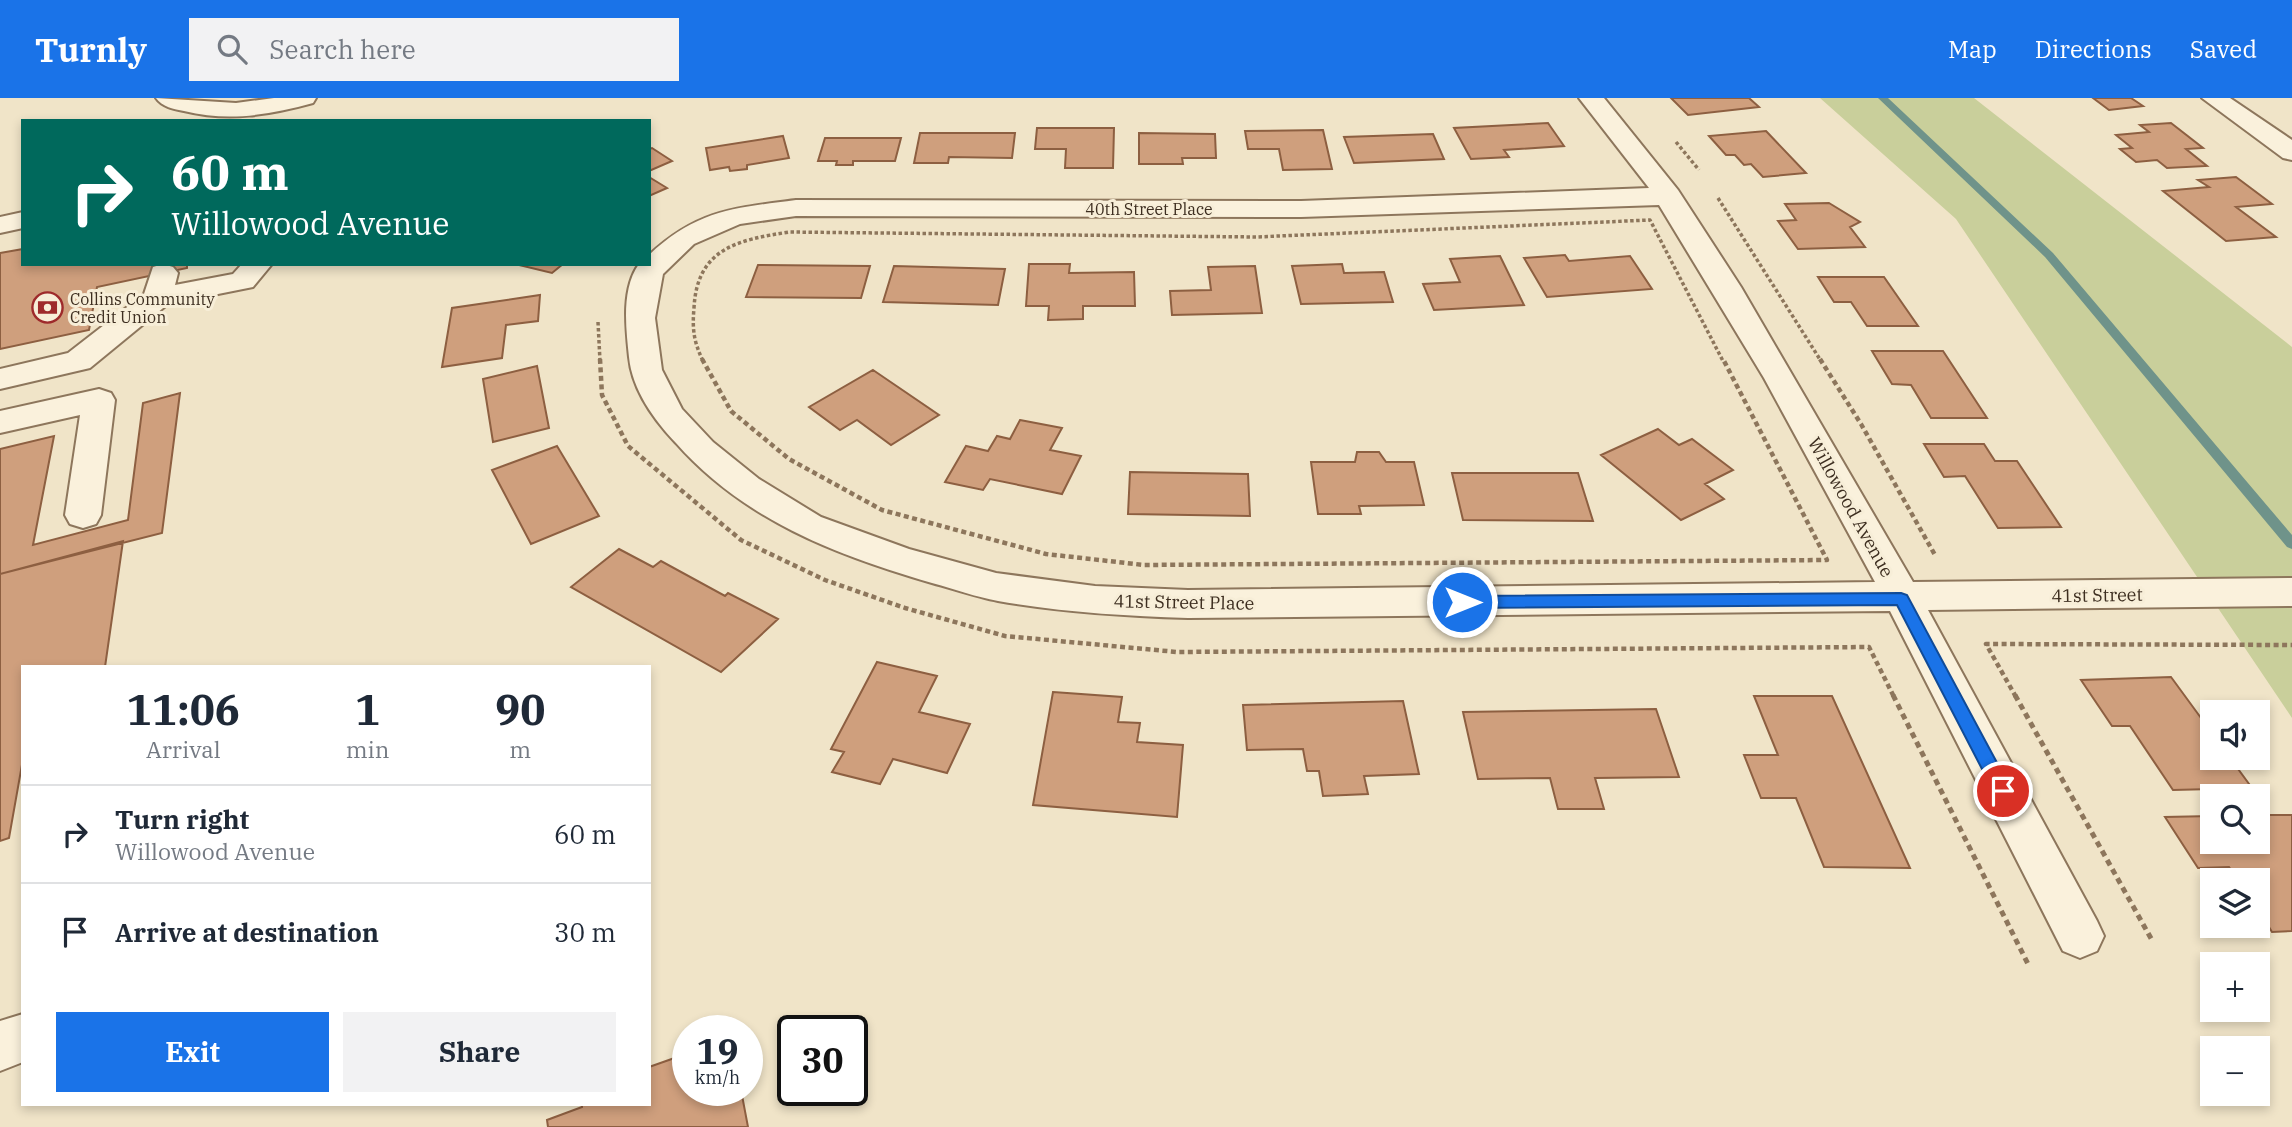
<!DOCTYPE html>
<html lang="en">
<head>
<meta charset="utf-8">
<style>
  :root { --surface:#fff; --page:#f2f2f3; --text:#1f2937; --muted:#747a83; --line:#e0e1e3; --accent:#1a73e8 }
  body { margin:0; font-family:"IBM Plex Serif",serif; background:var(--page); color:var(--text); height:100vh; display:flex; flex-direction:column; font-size:26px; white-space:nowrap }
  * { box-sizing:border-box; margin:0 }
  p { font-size:23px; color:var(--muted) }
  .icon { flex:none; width:38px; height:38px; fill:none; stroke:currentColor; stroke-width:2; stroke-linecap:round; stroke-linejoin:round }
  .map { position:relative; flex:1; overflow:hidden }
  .drawer { position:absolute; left:21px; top:567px; width:630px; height:441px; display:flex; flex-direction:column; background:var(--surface); border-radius:0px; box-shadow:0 4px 10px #0003 }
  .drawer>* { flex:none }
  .top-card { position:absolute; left:21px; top:21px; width:630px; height:147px; border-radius:0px; box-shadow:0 4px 10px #0003; background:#00695c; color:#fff; overflow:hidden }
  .controls { position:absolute; left:2200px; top:602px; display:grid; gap:14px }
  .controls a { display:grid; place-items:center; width:70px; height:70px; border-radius:0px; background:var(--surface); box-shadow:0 4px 10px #0003; font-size:35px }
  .speed { position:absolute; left:672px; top:917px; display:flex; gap:14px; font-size:35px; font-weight:700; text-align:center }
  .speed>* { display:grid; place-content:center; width:91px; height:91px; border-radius:50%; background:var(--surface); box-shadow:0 4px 10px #0003; line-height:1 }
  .speed small { font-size:18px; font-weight:400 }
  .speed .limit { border:4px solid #111; border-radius:10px; background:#fff; color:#111 }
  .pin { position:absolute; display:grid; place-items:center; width:60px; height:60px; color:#fff; margin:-30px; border:4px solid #fff; border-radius:50%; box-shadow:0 2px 7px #0007 }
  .me { position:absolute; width:77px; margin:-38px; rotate:90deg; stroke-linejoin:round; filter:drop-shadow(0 0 5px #0008) }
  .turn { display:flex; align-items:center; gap:24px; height:147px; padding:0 35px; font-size:32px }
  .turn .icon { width:91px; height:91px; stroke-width:2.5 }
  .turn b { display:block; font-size:49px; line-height:60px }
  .eta { display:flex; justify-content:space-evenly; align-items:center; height:119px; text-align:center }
  .eta b { font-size:42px; font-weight:700; line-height:49px }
  .primary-button { display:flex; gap:14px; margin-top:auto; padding:14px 35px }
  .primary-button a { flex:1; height:80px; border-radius:0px; background:var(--accent); color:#fff; font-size:28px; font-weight:700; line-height:80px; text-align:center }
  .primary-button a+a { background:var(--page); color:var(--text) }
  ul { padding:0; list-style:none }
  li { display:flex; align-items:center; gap:21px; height:98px; padding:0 35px; border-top:2px solid var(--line) }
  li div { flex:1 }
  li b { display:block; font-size:26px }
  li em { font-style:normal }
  header { display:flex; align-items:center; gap:42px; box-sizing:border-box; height:98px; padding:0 35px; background:var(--accent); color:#fff }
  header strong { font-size:33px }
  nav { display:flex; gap:38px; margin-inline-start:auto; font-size:24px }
  .search { width:490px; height:63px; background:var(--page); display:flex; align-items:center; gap:18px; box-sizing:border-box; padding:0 24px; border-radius:0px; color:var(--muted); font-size:26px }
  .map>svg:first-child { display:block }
</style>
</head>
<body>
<header>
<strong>Turnly</strong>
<div class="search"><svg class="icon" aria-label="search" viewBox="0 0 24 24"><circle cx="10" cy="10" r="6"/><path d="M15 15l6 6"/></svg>Search here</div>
<nav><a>Map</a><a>Directions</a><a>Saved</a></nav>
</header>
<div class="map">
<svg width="2292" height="1029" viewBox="0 0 2292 1029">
  <rect width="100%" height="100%" fill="#f0e4c8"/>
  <!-- green -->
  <path fill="#c9cf9b" d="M 1820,0 L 1974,0 L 2292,249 L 2292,620 L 1956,121 Z"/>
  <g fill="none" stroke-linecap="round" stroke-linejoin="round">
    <!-- stream -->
    <path fill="#6f938a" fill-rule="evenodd" d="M 1878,0 L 1888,0 L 2053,155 L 2292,437 L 2292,451 L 2287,449 L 2045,159 Z"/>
  </g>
  <!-- building -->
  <path fill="#cf9f7d" stroke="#8d5f41" stroke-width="2" d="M 1671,0 L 1749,0 L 1759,9 L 1688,17 Z
    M 2093,0 L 2131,0 L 2143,8 L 2109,12 Z
    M 1548,25 L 1564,48 L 1504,52 L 1509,59 L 1471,61 L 1454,30 Z
    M 2171,25 L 2203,50 L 2186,51 L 2207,68 L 2167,70 L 2157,62 L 2136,64 L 2120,51 L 2132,50 L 2116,37 L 2149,34 L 2140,27 Z
    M 1037,30 L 1114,30 L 1113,70 L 1065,70 L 1066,51 L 1035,51 Z
    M 1323,32 L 1332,71 L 1283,72 L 1279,51 L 1248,51 L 1245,33 Z
    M 1766,33 L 1806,75 L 1763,79 L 1751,66 L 1744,67 L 1735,57 L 1726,57 L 1709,38 Z
    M 920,35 L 1015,35 L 1012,60 L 949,59 L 948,65 L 914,65 Z
    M 1139,35 L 1215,36 L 1216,60 L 1182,60 L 1183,66 L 1139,66 Z
    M 1433,36 L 1444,61 L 1354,65 L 1344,39 Z
    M 783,38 L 789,60 L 747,67 L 747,71 L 730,73 L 729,69 L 710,72 L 706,50 Z
    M 825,40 L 901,40 L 895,63 L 853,63 L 853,67 L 836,67 L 837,63 L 818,63 Z
    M 652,50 L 672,63 L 649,73 L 649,51 Z
    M 649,79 L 667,90 L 649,98 Z
    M 2236,79 L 2272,106 L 2236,109 L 2276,139 L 2226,143 L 2163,93 L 2209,89 L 2198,82 Z
    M 1829,105 L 1860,124 L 1850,129 L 1865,149 L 1798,151 L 1778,123 L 1796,122 L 1785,106 Z
    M 23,151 L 23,166 L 187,166 L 187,170 L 97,189 L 89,232 L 0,251 L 0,155 Z
    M 1565,157 L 1569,163 L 1630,158 L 1652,191 L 1547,199 L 1524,160 Z
    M 1500,158 L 1524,207 L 1434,212 L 1423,186 L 1460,184 L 1450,161 Z
    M 515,166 L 563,166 L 552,175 Z
    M 1029,166 L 1070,166 L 1069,175 L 1134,174 L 1135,208 L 1083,208 L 1083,221 L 1048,222 L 1049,208 L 1026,208 Z
    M 1342,166 L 1344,175 L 1384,174 L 1393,204 L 1301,206 L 1292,168 Z
    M 758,167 L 870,168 L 861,200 L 746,199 Z
    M 894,168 L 1005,171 L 998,207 L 883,204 Z
    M 1255,168 L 1262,215 L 1172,217 L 1170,193 L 1211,192 L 1208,169 Z
    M 1818,179 L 1884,179 L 1918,228 L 1867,228 L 1851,204 L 1834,204 Z
    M 540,197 L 538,223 L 506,227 L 502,260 L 442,269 L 452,210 Z
    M 1872,253 L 1943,253 L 1987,320 L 1931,320 L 1911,287 L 1892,286 Z
    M 537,268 L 549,330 L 493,344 L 483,281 Z
    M 873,272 L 939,317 L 891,347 L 857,322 L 840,332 L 809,309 Z
    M 180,295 L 162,435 L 0,476 L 0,351 L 54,338 L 33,447 L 128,422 L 143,305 Z
    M 1020,322 L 1062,330 L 1050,352 L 1081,358 L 1062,396 L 990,381 L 983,392 L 945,384 L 966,348 L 988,353 L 997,338 L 1010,341 Z
    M 1658,331 L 1679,347 L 1692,341 L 1733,372 L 1705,386 L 1724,401 L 1681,422 L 1601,357 Z
    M 1924,346 L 1984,346 L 1995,363 L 2017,363 L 2061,429 L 1998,430 L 1965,378 L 1944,379 Z
    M 557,348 L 599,418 L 531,446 L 492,372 Z
    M 1357,354 L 1379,354 L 1386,364 L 1414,364 L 1424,407 L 1359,408 L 1361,416 L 1318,416 L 1311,364 L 1355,364 Z
    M 1130,374 L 1248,376 L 1250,418 L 1128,416 Z
    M 1452,375 L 1578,375 L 1593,423 L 1463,422 Z
    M 123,443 L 105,569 L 23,569 L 23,661 L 9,740 L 0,743 L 0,476 Z
    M 619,451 L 653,469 L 661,463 L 725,498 L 728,495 L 778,521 L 721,574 L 571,489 Z
    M 877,564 L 937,578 L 919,614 L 970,626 L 947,675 L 893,661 L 880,686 L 832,674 L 844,654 L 831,651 Z
    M 2171,579 L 2212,635 L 2212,660 L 2230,660 L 2252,690 L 2173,692 L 2130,628 L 2112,628 L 2081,582 Z
    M 1053,594 L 1122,599 L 1118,624 L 1140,625 L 1137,644 L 1183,647 L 1177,719 L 1033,707 Z
    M 1754,598 L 1832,598 L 1910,770 L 1824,769 L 1796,700 L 1761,700 L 1744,657 L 1778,657 Z
    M 1403,603 L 1419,676 L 1364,678 L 1368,696 L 1323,698 L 1319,673 L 1307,673 L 1303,651 L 1247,652 L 1243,607 Z
    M 1656,611 L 1679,679 L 1595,680 L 1604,711 L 1558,711 L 1550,680 L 1478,681 L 1463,614 Z
    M 2258,717 L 2292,717 L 2292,833 L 2272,834 L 2258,811 L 2258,782 L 2238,782 L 2229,769 L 2198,770 L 2165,719 L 2212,718 L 2212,744 L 2258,744 Z
    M 686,956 L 688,992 L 741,992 L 748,1029 L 548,1029 L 547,1022 L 582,1009 L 582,1006 L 649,1006 L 649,969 Z"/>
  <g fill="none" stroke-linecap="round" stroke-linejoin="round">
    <defs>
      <path id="minor" d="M 156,0 L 236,5 L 274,0 L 316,0 L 313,5 C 269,17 229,24 184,13 C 174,11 162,9 156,0 Z
        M 1579,0 L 1604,0 L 1678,92 L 1741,189 L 1913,484 L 2292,480 L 2292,508 L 1928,512 L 2097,823 L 2104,838 L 2097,853 L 2080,860 L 2063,853 L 1890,513 L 1188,520 C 1124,518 1061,514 998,503 C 976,499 954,491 932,485 C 836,457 744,422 676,345 C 654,322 632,291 629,259 C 626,230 621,191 639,166 L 649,166 L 649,157 C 697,112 734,110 796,102 L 1301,103 L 1649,90 ZM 1659,107 L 1764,280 L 1875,484 L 1188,492 L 1095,488 L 996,475 L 909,451 L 821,419 L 759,381 L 713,344 L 682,311 L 662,272 L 655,220 L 663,176 L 694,146 L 740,126 L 796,118 L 1301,119 Z
        M 2202,0 L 2230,0 L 2292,42 L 2292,62 L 2283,60 Z
        M 23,114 L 23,130 L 0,135 L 0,119 Z
        M 163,166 L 173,169 L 178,175 L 175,187 L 233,176 L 242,166 L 272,166 L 253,189 L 168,206 L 90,270 L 0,291 L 0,271 L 68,255 L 144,196 L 153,169 Z
        M 99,291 L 111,295 L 115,302 L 101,417 L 96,426 L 83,430 L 70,426 L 65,417 L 80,317 L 0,335 L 0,313 Z
        M 23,916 L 23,964 L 0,973 L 0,923 Z"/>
    </defs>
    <!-- minor casing -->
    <use href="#minor" stroke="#8d765c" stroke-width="4"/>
    <!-- path-far2 -->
    <path stroke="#8d765c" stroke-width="3.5" stroke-dasharray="3.5 2.5" stroke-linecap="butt" d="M 1676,44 L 1699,72
      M 1718,100 L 1821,263
      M 598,224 L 600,263
      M 703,263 C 694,244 692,232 694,210 C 697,150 738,142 789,134 L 1256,139 L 1650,122 L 1723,263"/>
    <!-- path-far1 -->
    <path stroke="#8d765c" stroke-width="4.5" stroke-dasharray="5 3.5" stroke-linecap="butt" d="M 600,261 L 602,297 L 628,348 L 741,442 L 825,482 L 905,510 L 1005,538 L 1177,554 L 1869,549 L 1894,599
      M 702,261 L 731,313 L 789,361 L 882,412 L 1046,456 L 1144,467 L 1827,462 L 1723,261
      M 1820,261 L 1861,326 L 1935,457
      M 2016,599 L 1986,546 L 2292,547"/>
    <!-- path -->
    <path stroke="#8d765c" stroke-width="5" stroke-dasharray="6 4.5" stroke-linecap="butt" d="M 1893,597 L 2029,868
      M 2015,597 L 2153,844"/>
    <!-- minor -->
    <use href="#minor" fill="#faf1dc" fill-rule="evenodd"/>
  </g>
  <!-- route -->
  <path fill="#1a73e8" stroke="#114b97" stroke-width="2" d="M 1901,495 L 1907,497 L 2009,687 L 2012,693 L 2009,698 L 1996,698 L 1897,507 L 1462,510 L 1454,504 L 1462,498 Z"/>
  <!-- icons -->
  <defs>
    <symbol id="bank-ring" viewBox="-11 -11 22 22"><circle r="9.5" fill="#f7eed8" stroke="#9e2a2b" stroke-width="1.5"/><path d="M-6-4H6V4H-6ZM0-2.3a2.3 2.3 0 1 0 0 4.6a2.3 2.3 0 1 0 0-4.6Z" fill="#9e2a2b"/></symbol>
  </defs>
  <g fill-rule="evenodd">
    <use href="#bank-ring" x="30" y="192" width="35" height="35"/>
  </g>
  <g text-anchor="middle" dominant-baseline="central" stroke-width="6" stroke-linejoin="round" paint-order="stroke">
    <!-- far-street labels -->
    <g font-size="16" fill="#3d2e20" stroke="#f7eed8">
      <text x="1149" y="111">40th Street Place</text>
    </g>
    <!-- far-poi labels -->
    <g font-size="16" fill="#3d2e20" stroke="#f7eed8" text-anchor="start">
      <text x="70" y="201">Collins Community<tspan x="70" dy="18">Credit Union</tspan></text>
    </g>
    <!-- street labels -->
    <g font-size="18" fill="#3d2e20" stroke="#f7eed8">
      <text transform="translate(1851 409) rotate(61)">Willowood Avenue</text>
      <text transform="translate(2097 497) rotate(-1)">41st Street</text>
      <text transform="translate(1184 504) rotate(1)">41st Street Place</text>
    </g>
  </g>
</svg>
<div class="controls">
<a><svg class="icon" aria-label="sound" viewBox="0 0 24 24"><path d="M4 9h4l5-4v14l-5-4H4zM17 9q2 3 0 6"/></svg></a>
<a><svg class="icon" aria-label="search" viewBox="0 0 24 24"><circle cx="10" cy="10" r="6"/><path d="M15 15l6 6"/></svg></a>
<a><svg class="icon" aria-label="layers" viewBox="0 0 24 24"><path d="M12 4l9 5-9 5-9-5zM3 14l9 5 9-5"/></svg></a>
<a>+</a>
<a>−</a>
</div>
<div class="speed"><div>19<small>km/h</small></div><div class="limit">30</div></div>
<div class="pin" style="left:2003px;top:693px;background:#d93025"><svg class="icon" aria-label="arrive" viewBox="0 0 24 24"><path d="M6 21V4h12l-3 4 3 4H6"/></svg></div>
<svg class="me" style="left:1462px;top:504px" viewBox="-20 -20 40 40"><circle r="17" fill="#1a73e8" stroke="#fff" stroke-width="3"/><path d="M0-11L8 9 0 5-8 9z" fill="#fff"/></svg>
<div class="top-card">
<div class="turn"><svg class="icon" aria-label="right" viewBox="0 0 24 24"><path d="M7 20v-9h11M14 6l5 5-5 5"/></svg><div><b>60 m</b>Willowood Avenue</div></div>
</div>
<section class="drawer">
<div class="eta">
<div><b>11:06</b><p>Arrival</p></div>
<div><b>1</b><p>min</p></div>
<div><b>90</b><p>m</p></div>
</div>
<ul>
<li><svg class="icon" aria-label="right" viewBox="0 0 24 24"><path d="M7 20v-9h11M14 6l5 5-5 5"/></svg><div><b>Turn right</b><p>Willowood Avenue</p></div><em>60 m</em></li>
<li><svg class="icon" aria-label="arrive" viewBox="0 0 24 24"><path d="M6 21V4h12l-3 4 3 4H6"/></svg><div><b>Arrive at destination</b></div><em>30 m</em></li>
</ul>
<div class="primary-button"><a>Exit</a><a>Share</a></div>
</section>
</div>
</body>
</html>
